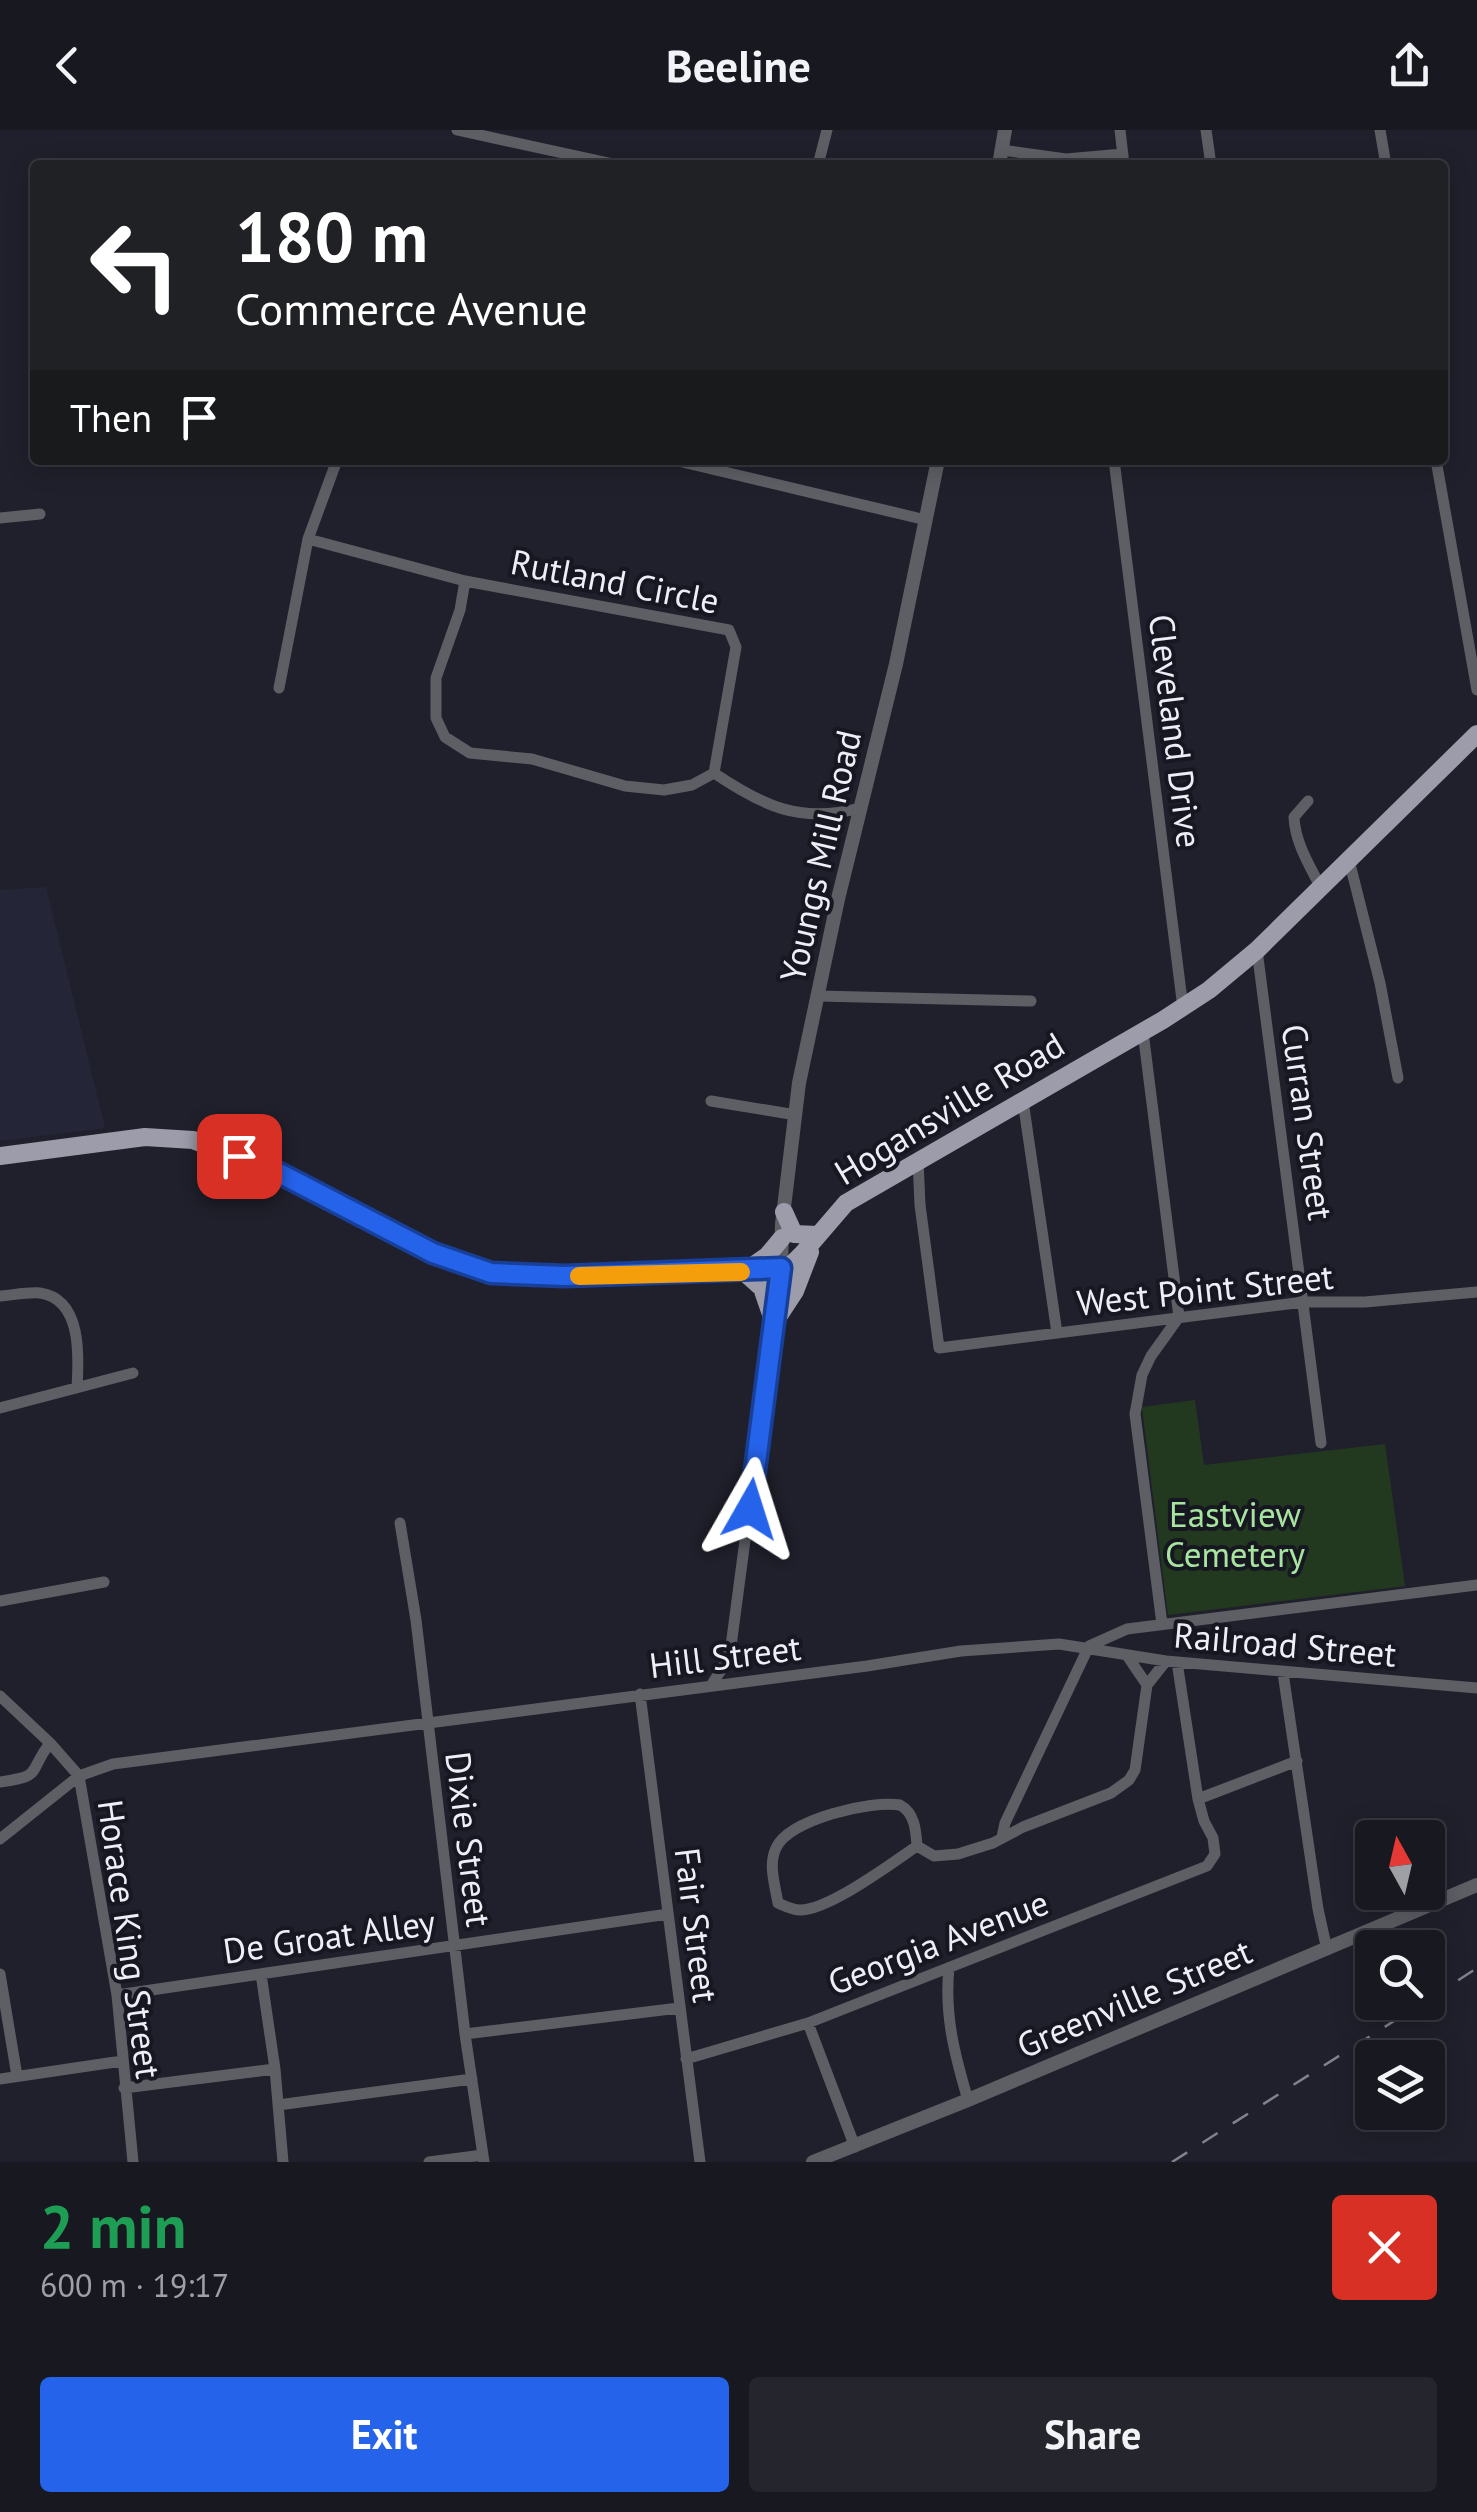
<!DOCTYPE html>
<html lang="en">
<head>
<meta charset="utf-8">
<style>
  :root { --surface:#181821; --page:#25252e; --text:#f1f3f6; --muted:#9fa0a5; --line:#36373f; --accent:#2563eb }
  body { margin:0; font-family:"PT Sans",sans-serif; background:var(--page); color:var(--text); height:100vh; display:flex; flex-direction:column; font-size:38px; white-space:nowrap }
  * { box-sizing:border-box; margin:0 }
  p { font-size:32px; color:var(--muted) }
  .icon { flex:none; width:55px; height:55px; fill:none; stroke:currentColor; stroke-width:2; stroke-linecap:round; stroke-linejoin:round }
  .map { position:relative; height:2032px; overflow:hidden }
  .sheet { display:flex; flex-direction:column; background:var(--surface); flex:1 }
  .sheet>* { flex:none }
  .guide { position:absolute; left:30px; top:30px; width:1418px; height:305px; border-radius:10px; box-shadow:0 5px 25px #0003,0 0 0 2px var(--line); background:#202124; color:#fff; overflow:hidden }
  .needle { width:65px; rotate:352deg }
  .fabs { position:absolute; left:1355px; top:1690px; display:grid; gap:20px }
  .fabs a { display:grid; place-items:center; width:90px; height:90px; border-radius:10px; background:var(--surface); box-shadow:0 5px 25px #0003,0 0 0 2px var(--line); font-size:50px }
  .pin { position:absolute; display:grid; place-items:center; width:85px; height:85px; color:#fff; margin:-42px; border-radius:20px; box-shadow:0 5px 15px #0006 }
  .me { position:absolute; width:110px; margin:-55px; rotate:6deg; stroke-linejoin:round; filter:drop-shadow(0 0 8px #0008) }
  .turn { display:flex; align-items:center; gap:35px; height:210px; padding:0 40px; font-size:45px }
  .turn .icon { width:130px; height:130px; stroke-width:2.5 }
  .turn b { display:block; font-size:70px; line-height:85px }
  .then { display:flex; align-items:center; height:95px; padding:0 40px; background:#0003; gap:20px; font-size:38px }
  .round { display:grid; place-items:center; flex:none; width:105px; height:105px; border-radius:10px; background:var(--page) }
  .summary { display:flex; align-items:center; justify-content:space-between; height:170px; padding:0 40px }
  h1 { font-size:60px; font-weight:600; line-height:75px; color:#1e9e55 }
  .button { display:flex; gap:20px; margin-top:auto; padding:20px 40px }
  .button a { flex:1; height:115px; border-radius:10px; background:var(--accent); color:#fff; font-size:40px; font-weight:600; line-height:115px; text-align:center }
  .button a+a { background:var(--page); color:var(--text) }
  header { display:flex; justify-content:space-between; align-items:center; height:130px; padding:0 40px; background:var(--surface); font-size:45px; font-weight:600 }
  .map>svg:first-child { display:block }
</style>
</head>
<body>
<header><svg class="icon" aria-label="back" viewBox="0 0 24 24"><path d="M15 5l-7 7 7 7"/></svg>Beeline<svg class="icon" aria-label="share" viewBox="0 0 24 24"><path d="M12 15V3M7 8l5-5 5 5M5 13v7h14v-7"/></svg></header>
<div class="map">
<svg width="1477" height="2032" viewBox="0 0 1477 2032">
  <rect width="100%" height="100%" fill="#20202c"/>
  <!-- built -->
  <path fill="#252538" d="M 46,757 L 105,998 L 0,1011 L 0,760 Z"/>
  <!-- green -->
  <path fill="#22391f" d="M 1195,1270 L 1204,1335 L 1385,1314 L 1405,1456 L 1168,1485 L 1142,1277 Z"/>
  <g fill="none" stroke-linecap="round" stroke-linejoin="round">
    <!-- minor -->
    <path stroke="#5e5f65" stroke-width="11" d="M 457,0 L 618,35
      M 1120,0 L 1124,35
      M 1206,0 L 1211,35
      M 1380,0 L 1386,35
      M 1002,20 L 1066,29 L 1123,24
      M 818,35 L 827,0
      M 674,330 L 926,390
      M 1114,330 L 1183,878
      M 1436,330 L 1477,560
      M 0,388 L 40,384
      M 308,409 L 465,451 L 729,500 L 736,517 L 714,643
      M 465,451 L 460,480 L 436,548 L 436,588 L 445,607 L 470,623 L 532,629 L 625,656 L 664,660 L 692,655 L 714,643 C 763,676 800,694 860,678
      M 279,558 L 308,409 L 337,330
      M 1308,671 L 1294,687 C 1295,713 1310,736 1321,758
      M 1349,730 L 1380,853 L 1398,948
      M 1257,820 L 1321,1313
      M 818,866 L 1031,871
      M 1143,902 L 1179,1187 L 1151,1226 L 1142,1245 L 1135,1284 L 1162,1494
      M 711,971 L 796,985
      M 1023,971 L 1057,1203
      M 918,1030 L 920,1075 L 939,1218 L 1304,1172 L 1365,1172 L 1477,1162
      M 0,1166 C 13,1165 27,1162 40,1163 C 82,1169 79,1226 77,1258
      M 0,1278 L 133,1243
      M 400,1393 L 416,1490 L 465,1904 L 484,2032
      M 0,1471 L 104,1452
      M 1089,1516 L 1127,1499 L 1477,1455
      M 1283,1543 L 1318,1779 L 1327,1820
      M 712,1554 L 725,1534 L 731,1516 L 781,1139
      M 1147,1555 L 1166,1531
      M 640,1564 L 700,2032
      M 0,1566 L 50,1613 L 79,1646 L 117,1865 L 133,2032
      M 0,1652 C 44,1646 27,1643 50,1613
      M 1198,1669 L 1297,1631
      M 1002,1707 L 1005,1693 L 1089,1516
      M 0,1709 L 79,1646 L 113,1634 L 867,1536 L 961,1521 L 1059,1514 L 1166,1531 L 1477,1558
      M 917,1716 C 892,1733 829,1780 800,1780 C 792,1780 785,1776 778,1773 C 775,1755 768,1735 776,1718 C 789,1689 872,1670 900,1675 C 915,1683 916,1701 917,1716 L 934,1726 L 958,1724 L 993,1713 L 1023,1697 L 1111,1663 L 1129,1650 L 1135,1640 L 1147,1555 L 1128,1527
      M 949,1838 C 944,1885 955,1926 968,1970
      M 0,1844 L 17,1946
      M 261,1844 L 275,1939 L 283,2032
      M 117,1865 L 668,1784
      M 808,1893 L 855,2017
      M 465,1904 L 679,1878
      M 686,1929 L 808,1893 L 1207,1736 L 1215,1724 L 1213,1708 L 1204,1691 L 1198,1669 L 1177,1532
      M 0,1949 L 122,1931
      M 124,1958 L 275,1939
      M 278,1975 L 472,1949
      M 429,2032 L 483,2025"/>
    <!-- tertiary -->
    <path stroke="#5e5f65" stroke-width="14" d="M 999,35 L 1005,0
      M 781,1139 L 782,1094 L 799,953 L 838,769 L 896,534 L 938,330
      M 813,2032 L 968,1970 L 1477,1755"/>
    <!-- primary -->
    <path stroke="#9c9caa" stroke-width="18" d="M 0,1026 L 145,1007 L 193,1010 L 281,1044 L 433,1123 L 491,1143 L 565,1146 L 781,1139 L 791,1135 L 803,1123 L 846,1073 L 1163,890 L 1209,860 L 1257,820 L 1477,604
      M 784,1082 L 794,1104 L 818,1105
      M 744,1142 L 762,1158 L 774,1193
      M 744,1142 L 767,1126 L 782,1108
      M 774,1193 L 795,1161 L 810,1122"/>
    <!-- rail -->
    <path stroke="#82828d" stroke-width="2.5" stroke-dasharray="18 18" stroke-linecap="butt" d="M 1428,1870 L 1477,1838
      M 1172,2032 L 1424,1872"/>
  </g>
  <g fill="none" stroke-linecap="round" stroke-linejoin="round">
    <defs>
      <path id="route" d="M 239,1026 L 281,1044 L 433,1123 L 491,1143 L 565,1146 L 781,1138 L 750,1379"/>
    </defs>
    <!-- route casing -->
    <use href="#route" stroke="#184099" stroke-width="25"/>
    <!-- route -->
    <use href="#route" stroke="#2563eb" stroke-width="18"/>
    <!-- slow -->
    <path stroke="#f59e0b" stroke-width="18" d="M 579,1146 L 741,1142"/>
  </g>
  <g text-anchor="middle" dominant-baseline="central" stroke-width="8" stroke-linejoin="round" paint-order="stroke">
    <!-- street labels -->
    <g font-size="35" fill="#eeeef7" stroke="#171722">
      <text transform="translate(615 451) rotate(11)">Rutland Circle</text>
      <text transform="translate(1176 601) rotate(83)">Cleveland Drive</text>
      <text transform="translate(820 726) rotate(-77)">Youngs Mill Road</text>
      <text transform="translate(949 978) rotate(-31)">Hogansville Road</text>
      <text transform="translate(1308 992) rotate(82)">Curran Street</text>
      <text transform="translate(1205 1159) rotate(-6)">West Point Street</text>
      <text transform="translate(1285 1514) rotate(5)">Railroad Street</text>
      <text transform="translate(725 1526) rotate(-7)">Hill Street</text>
      <text transform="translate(469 1709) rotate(83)">Dixie Street</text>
      <text transform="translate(697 1795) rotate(83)">Fair Street</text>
      <text transform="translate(329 1806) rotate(-8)">De Groat Alley</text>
      <text transform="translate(130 1809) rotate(82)">Horace King Street</text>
      <text transform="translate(938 1812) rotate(-21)">Georgia Avenue</text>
      <text transform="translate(1134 1868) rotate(-23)">Greenville Street</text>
    </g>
    <!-- park labels -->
    <g font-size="35" fill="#a7e59f" stroke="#171722">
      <text x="1235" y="1384">Eastview<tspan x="1235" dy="40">Cemetery</tspan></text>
    </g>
  </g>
</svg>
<div class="fabs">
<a><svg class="needle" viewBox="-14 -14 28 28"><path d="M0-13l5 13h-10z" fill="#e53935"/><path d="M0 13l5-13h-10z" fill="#9fa0a5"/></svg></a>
<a><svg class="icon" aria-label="search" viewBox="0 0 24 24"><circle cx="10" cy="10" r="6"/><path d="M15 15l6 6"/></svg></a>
<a><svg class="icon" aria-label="layers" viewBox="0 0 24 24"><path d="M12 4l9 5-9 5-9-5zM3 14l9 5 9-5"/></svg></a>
</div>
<div class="pin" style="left:239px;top:1026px;background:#d93025"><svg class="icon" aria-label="arrive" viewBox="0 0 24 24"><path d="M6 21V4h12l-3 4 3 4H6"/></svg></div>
<svg class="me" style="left:750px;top:1379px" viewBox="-20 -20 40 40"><path d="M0-17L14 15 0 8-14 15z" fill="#2563eb" stroke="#fff" stroke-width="4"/></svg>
<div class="guide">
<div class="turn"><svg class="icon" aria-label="left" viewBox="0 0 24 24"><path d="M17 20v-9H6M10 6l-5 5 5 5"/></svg><div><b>180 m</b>Commerce Avenue</div></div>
<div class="then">Then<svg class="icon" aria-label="arrive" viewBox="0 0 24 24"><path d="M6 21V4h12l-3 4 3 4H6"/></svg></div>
</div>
</div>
<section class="sheet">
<div class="summary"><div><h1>2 min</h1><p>600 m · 19:17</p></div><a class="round" style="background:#d93025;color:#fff"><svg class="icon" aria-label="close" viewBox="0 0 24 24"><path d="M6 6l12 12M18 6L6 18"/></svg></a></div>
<div class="button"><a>Exit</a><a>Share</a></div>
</section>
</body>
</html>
